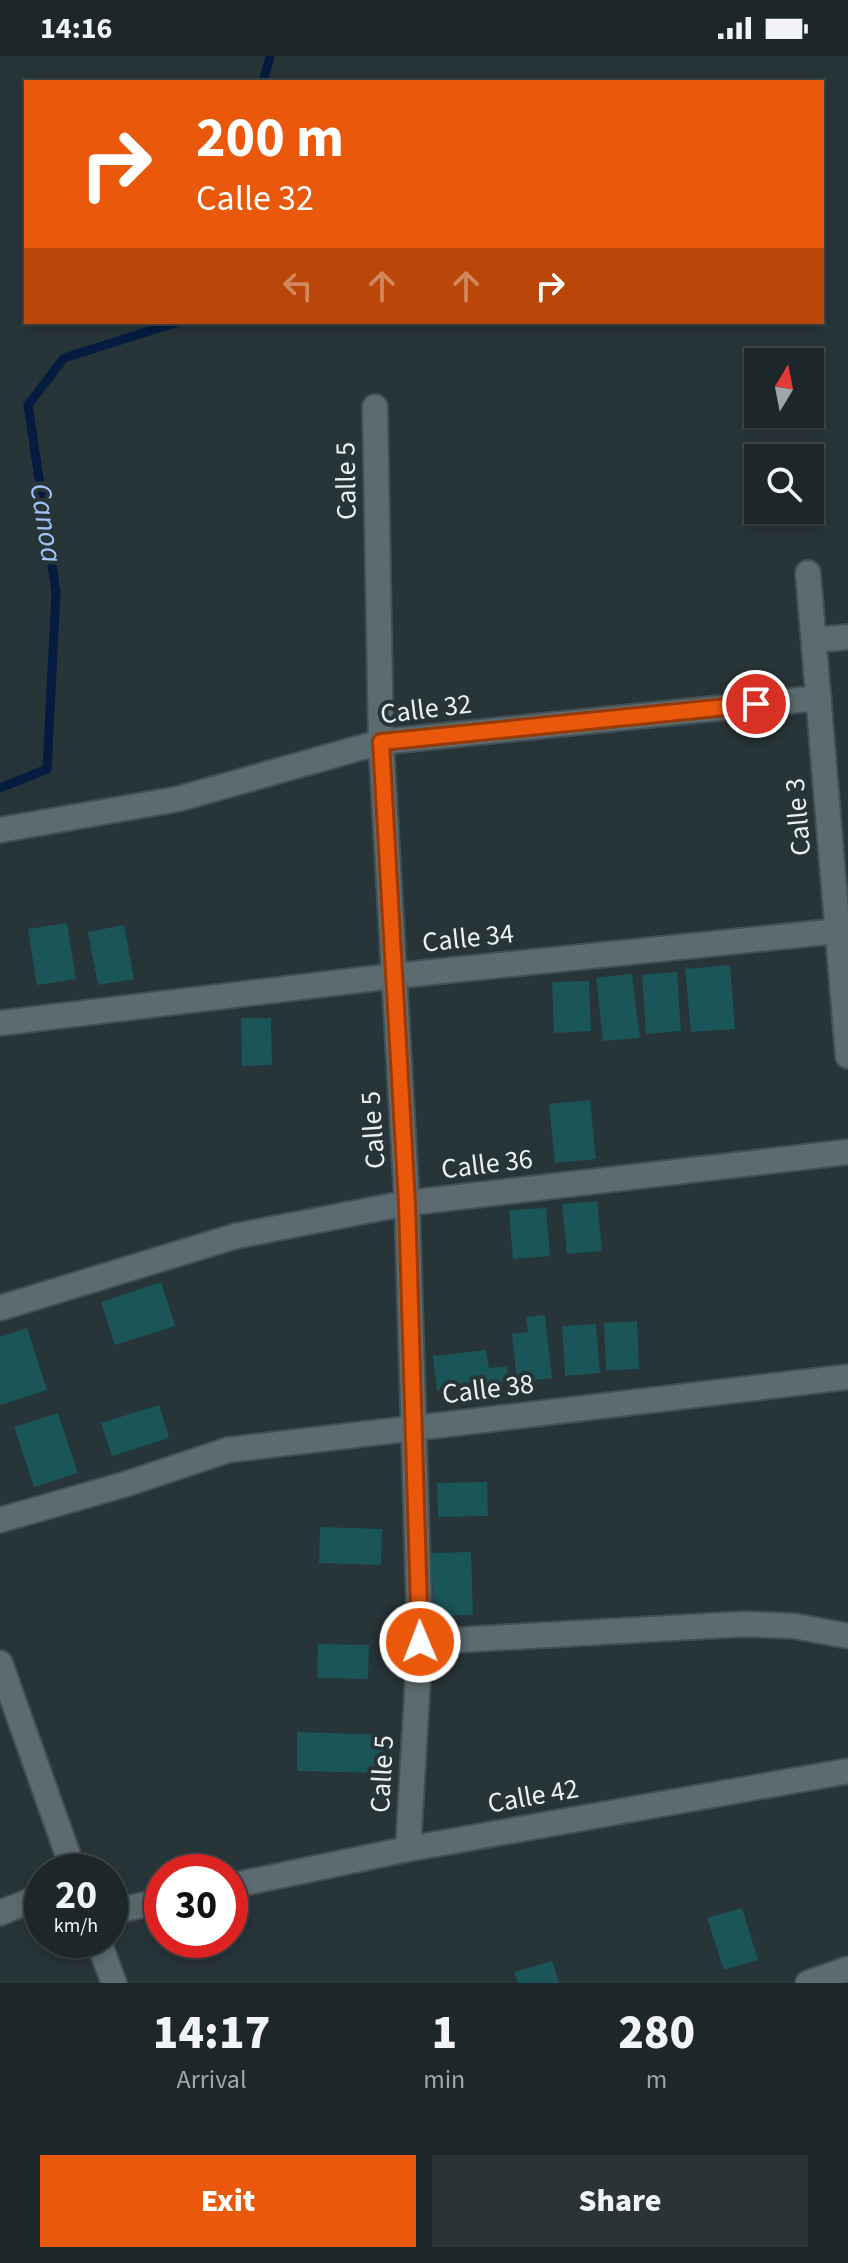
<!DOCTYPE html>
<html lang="en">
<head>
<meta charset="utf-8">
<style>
  :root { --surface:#1d272a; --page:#2a3336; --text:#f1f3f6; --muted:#a0a5a8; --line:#3b4447; --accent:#ea580c }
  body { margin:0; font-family:"Source Sans 3",sans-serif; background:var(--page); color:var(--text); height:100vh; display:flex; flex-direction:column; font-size:30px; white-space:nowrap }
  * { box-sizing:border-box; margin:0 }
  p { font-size:26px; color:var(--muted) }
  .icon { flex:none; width:44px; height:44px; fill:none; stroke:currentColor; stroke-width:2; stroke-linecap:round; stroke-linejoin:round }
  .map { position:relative; height:1927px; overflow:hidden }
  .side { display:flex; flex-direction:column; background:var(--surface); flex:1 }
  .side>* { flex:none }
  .guide { position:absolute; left:24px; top:24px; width:800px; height:244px; border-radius:0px; box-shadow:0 4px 12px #0003,0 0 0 2px var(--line); background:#ea580c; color:#fff; overflow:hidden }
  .needle { width:52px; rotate:10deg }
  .controls { position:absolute; left:744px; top:292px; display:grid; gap:16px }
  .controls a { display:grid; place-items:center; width:80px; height:80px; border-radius:0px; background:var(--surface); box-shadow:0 4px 12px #0003,0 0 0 2px var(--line); font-size:40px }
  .speed { position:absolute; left:24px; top:1798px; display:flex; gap:16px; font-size:40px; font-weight:700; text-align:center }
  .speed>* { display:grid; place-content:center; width:104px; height:104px; border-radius:50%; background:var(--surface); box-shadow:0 4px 12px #0003,0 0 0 2px var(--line); line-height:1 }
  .speed small { font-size:20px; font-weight:400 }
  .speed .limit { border:12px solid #d22; background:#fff; color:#111 }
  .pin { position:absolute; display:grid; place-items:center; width:68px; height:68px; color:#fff; margin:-34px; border:4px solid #fff; border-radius:50%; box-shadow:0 2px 8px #0007 }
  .me { position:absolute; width:88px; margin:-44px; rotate:359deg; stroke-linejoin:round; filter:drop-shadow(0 0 6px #0008) }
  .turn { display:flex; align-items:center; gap:28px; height:168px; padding:0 40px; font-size:36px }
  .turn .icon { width:104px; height:104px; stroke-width:2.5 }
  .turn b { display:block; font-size:56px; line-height:68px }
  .lanes { display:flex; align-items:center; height:76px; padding:0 40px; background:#0003; justify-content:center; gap:40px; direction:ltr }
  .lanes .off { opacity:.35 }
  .eta { display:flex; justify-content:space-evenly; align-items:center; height:136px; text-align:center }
  .eta b { font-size:48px; font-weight:800; line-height:56px }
  .action { display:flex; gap:16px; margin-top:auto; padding:16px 40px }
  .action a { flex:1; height:92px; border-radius:0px; background:var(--accent); color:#fff; font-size:32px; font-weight:800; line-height:92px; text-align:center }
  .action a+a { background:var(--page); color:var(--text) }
  .status { display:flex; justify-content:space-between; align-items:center; height:56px; padding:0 40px; background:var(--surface); direction:ltr }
  .status svg { height:22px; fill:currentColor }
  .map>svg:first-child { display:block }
</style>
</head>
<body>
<div class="status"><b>14:16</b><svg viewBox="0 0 49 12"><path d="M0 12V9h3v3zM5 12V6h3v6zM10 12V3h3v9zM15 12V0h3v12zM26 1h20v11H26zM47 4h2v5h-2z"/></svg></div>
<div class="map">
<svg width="848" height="1927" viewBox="0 0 848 1927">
  <rect width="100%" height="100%" fill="#273438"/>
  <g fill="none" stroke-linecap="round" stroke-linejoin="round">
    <!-- stream -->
    <path stroke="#031c3f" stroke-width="9" d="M 263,26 L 270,0
      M 0,732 L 47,713 L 56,536 L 28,349 L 64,302 L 178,266"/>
  </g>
  <!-- building -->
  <path fill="#1a5658" d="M 67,867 L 76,923 L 37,929 L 28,873 Z
    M 124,869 L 134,923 L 98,929 L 88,876 Z
    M 730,909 L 735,973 L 691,976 L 685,913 Z
    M 677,916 L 681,975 L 646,978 L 642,919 Z
    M 632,918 L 640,982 L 603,985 L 596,922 Z
    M 589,925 L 591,975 L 554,977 L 552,926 Z
    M 241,962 L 271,962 L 272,1009 L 242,1010 Z
    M 590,1044 L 596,1103 L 555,1107 L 549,1048 Z
    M 597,1145 L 602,1195 L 567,1198 L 562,1148 Z
    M 546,1152 L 550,1200 L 513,1203 L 509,1154 Z
    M 161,1226 L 175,1270 L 115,1289 L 101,1246 Z
    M 545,1259 L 552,1322 L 517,1326 L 512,1278 L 528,1276 L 526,1261 Z
    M 637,1265 L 639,1313 L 606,1314 L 604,1267 Z
    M 596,1268 L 600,1317 L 565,1320 L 562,1270 Z
    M 27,1272 L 47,1334 L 0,1349 L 0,1281 Z
    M 486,1294 L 489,1312 L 507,1310 L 509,1326 L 437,1335 L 433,1300 Z
    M 159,1349 L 169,1382 L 112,1400 L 101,1367 Z
    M 58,1357 L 78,1417 L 34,1431 L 14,1371 Z
    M 487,1426 L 488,1460 L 438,1461 L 437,1427 Z
    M 320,1471 L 382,1473 L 381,1509 L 319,1507 Z
    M 471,1496 L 473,1559 L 434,1560 L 431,1497 Z
    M 318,1588 L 369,1589 L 368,1623 L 317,1622 Z
    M 297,1676 L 384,1679 L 384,1717 L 297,1715 Z
    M 742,1852 L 758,1904 L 724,1914 L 707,1862 Z
    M 552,1905 L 559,1927 L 518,1927 L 514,1916 Z"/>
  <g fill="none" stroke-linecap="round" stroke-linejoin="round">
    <defs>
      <path id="street" d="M 375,351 L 381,686 L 407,1147 L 420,1586 L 408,1793
        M 808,517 L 848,1000
        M 814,584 L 848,581
        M 0,774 L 178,743 L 381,686 L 819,642
        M 0,967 L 393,920 L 848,874
        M 0,1252 L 236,1180 L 407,1147 L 848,1096
        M 0,1464 L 126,1428 L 228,1394 L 848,1321
        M 420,1586 L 744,1568 L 794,1570 L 848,1580
        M 230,1830 L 408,1793 L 848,1715
        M 110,1856 L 162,1845
        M 808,1927 L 848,1913"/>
      <path id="secondary" d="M 0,1607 L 74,1816
        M 0,1857 L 42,1840
        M 98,1884 L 114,1927"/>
    </defs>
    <!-- street casing -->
    <use href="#street" stroke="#434f53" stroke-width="28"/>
    <!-- secondary casing -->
    <use href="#secondary" stroke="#434f53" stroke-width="28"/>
    <!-- street -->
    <use href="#street" stroke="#5c6b6f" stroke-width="24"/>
    <!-- secondary -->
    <use href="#secondary" stroke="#5c6b6f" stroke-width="24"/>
  </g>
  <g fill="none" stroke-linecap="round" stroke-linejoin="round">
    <defs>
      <path id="route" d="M 420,1586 L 407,1147 L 381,686 L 756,648"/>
    </defs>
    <!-- route casing -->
    <use href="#route" stroke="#983908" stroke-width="20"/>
    <!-- route -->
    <use href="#route" stroke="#ea580c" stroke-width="14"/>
  </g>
  <g text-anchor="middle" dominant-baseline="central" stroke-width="8" stroke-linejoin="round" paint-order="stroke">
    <!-- street labels -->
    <g font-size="28" fill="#e9f1f4" stroke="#273438">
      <text transform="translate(346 425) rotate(-91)">Calle 5</text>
      <text transform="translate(426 653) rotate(-7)">Calle 32</text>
      <text transform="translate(798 761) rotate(-95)">Calle 3</text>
      <text transform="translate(468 882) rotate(-6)">Calle 34</text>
      <text transform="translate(373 1074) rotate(-94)">Calle 5</text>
      <text transform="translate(487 1108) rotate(-7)">Calle 36</text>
      <text transform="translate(488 1333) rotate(-7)">Calle 38</text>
      <text transform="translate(382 1718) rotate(-87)">Calle 5</text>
      <text transform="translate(533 1740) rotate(-10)">Calle 42</text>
    </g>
    <!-- water labels -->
    <g font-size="30" font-style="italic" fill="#a0c4f9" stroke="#273438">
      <text transform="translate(46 467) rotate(81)">Canoa</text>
    </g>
  </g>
</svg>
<div class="controls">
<a><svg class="needle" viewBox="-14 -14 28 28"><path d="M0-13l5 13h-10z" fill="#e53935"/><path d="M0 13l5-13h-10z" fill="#a0a5a8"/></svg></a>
<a><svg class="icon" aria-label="search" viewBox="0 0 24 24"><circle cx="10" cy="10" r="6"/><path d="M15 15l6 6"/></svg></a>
</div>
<div class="speed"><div>20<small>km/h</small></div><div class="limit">30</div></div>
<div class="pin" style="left:756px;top:648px;background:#d93025"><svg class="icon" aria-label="arrive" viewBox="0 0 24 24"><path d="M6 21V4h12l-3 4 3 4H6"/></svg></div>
<svg class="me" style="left:420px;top:1586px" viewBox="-20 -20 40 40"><circle r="17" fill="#ea580c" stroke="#fff" stroke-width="3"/><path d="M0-11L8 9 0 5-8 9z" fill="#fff"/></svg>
<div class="guide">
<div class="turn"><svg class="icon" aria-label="right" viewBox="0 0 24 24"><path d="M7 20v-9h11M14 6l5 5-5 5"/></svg><div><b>200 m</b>Calle 32</div></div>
<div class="lanes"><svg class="icon off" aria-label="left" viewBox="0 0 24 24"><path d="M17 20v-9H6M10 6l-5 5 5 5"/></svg><svg class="icon off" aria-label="ahead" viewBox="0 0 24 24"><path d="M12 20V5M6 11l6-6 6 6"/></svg><svg class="icon off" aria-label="ahead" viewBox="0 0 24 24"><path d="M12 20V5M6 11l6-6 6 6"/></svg><svg class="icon" aria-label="right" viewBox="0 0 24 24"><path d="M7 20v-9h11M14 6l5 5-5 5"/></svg></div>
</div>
</div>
<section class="side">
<div class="eta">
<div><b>14:17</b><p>Arrival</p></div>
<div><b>1</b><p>min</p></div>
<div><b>280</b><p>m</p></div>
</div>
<div class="action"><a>Exit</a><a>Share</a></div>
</section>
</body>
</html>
